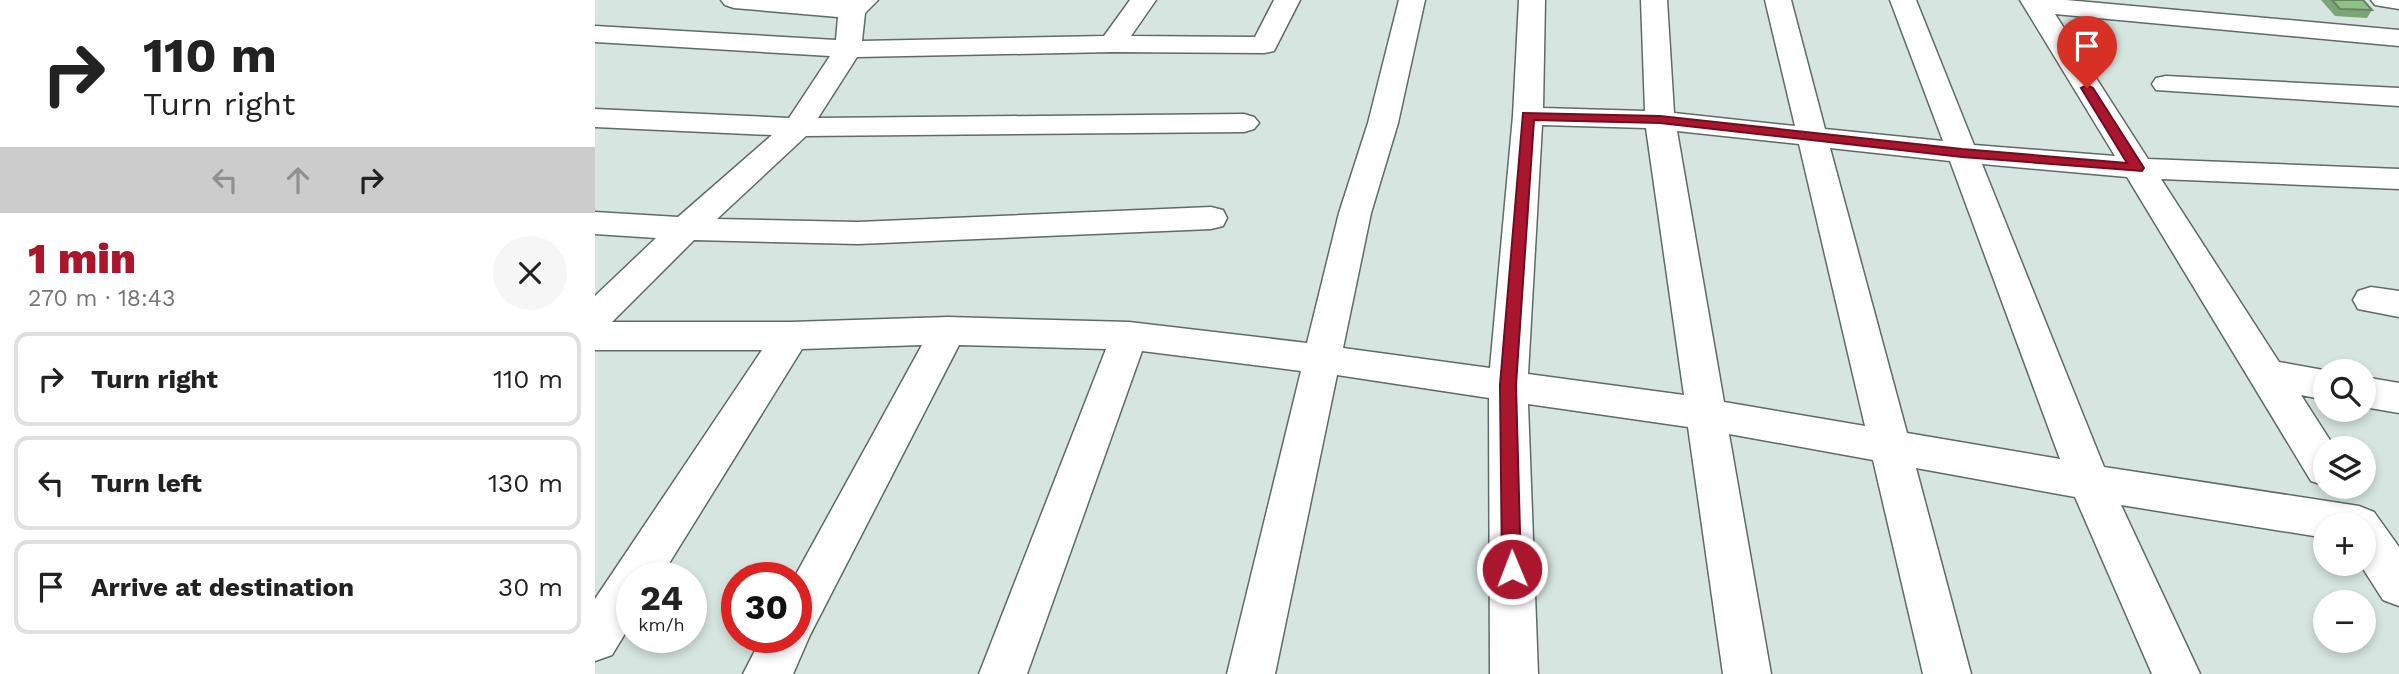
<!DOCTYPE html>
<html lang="en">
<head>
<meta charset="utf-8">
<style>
  :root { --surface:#fff; --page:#f6f6f6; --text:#222; --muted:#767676; --line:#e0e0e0; --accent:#ab162f }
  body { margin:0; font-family:"Work Sans",sans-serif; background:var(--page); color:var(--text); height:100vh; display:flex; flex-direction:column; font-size:26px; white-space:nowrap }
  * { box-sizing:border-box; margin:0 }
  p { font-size:23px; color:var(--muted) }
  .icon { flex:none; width:38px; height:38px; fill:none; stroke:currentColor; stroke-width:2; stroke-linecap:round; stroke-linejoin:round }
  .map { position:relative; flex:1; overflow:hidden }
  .panel { display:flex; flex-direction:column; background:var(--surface); width:595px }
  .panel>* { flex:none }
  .guide { background:#fff; color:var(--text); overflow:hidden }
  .controls { position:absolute; left:1718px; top:359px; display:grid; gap:14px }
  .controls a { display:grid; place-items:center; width:63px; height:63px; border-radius:50%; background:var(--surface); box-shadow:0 4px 10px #0003; font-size:35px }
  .speed { position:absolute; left:21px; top:562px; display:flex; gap:14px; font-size:35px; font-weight:700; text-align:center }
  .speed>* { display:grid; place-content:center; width:91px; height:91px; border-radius:50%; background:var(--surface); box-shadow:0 4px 10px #0003; line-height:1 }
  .speed small { font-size:18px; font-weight:400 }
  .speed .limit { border:10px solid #d22; background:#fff; color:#111 }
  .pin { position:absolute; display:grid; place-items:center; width:60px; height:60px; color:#fff; margin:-72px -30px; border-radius:50% 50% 50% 0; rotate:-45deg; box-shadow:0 0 7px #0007 }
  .pin .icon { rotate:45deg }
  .me { position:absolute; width:77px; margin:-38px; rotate:359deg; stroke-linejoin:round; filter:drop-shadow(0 0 5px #0008) }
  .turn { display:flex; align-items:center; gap:24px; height:147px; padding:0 28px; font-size:32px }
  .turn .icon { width:91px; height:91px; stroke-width:2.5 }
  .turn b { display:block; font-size:49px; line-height:60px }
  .lanes { display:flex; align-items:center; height:66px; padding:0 28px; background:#0003; justify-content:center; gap:35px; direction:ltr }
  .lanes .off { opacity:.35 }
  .round { display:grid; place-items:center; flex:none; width:74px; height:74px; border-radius:37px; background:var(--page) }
  .summary { display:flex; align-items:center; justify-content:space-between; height:119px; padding:0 28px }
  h1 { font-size:42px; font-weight:800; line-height:52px; color:var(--accent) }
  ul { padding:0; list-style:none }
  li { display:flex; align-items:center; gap:21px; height:94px; margin:0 14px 10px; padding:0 14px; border:4px solid var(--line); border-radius:14px }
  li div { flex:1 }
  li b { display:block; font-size:26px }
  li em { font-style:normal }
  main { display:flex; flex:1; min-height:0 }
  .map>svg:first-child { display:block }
</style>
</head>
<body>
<main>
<section class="panel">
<div class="guide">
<div class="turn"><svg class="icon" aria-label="right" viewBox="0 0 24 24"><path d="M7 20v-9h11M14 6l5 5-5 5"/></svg><div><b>110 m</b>Turn right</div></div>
<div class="lanes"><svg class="icon off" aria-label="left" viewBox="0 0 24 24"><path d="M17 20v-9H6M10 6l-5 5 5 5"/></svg><svg class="icon off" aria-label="ahead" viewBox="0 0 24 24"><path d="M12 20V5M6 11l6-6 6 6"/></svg><svg class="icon" aria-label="right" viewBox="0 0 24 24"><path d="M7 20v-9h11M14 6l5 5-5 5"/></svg></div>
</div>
<div class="summary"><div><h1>1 min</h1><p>270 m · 18:43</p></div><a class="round"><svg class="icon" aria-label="close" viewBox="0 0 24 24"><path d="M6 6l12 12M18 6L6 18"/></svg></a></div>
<ul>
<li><svg class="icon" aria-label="right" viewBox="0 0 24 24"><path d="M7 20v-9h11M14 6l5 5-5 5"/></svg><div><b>Turn right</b></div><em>110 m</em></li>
<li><svg class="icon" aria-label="left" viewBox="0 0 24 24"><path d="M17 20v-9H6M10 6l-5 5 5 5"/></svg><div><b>Turn left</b></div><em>130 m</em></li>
<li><svg class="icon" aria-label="arrive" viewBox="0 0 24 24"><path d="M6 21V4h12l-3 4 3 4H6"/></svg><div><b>Arrive at destination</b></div><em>30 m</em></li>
</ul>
</section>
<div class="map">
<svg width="1804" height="674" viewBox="0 0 1804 674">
  <rect width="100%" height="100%" fill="#d6e5df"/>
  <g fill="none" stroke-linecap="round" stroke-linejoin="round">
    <defs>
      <path id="minor" d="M 126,0 L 283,0 L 270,13 L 267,41 L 509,36 L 535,0 L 561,0 L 536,36 L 660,37 L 679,0 L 705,0 L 682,45 L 679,51 L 669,53 L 517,52 L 262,57 L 223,118 L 649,114 L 659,117 L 664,123 L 659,129 L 649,132 L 211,136 L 122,219 L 263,222 L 616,207 L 628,210 L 632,218 L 628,226 L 616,229 L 263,244 L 99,240 L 17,322 L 196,322 L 353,317 L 534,322 L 712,343 L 744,213 L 773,123 L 804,0 L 830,0 L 803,123 L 776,213 L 748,348 L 895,368 L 918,116 L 924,0 L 950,0 L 948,108 L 1050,111 L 1046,0 L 1072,0 L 1079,113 L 1200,126 L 1170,0 L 1196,0 L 1230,129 L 1348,141 L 1295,0 L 1321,0 L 1379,145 L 1520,156 L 1425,0 L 1471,0 L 1804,30 L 1804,46 L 1460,14 L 1553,159 L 1804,169 L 1804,189 L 1566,179 L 1684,362 L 1734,371 L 1731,371 L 1731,400 L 1706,395 L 1740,448 L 1731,448 L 1731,486 L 1716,481 L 1532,177 L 1387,164 L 1509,467 L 1764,506 L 1779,512 L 1804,547 L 1804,606 L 1788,600 L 1765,564 L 1769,564 L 1769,525 L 1731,525 L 1731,538 L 1526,505 L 1605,674 L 1557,674 L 1480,497 L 1321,468 L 1376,674 L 1328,674 L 1278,460 L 1134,434 L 1176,674 L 1128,674 L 1093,427 L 933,404 L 943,674 L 895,674 L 894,398 L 742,375 L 680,674 L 632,674 L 706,371 L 547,351 L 432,674 L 384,674 L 511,349 L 364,345 L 215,635 L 198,674 L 148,674 L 167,637 L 201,637 L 201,578 L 199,578 L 327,345 L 207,349 L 65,578 L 37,578 L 37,622 L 17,655 L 0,661 L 0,599 L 167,350 L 0,350 L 0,296 L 61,238 L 0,234 L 0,212 L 83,217 L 177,135 L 0,127 L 0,109 L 194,118 L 235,56 L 0,42 L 0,26 L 241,40 L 243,17 L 139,8 L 130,5 ZM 947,125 L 1051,128 L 1089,395 L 933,374 ZM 1082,131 L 1204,144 L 1270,426 L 1129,402 ZM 1235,148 L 1355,161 L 1465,459 L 1312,433 Z
        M 1776,0 L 1804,0 L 1804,9 L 1780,5 Z
        M 1571,76 L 1804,88 L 1804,106 L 1561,90 L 1557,84 L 1561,78 Z
        M 1776,287 L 1804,291 L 1804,317 L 1763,309 L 1758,300 L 1763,291 Z
        M 1769,377 L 1804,383 L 1804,413 L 1769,407 Z"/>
    </defs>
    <!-- minor casing -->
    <use href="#minor" stroke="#5e6b66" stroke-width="3"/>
    <!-- minor -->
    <use href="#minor" fill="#fff" fill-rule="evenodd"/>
  </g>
  <!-- wall -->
  <path fill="#7ba575" d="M 1726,0 L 1768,0 L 1777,10 L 1772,18 L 1740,16 Z"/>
  <!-- building -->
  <path fill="#8fc088" stroke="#64865f" stroke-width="2" d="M 1737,0 L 1768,0 L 1777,10 L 1745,9 Z"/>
  <!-- route -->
  <path fill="#ab162f" stroke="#6f0e1f" stroke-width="2" d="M 1492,85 L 1498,88 L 1549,168 L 1547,171 L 1367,157 L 1065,123 L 939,120 L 921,385 L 926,569 L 924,575 L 917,578 L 910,575 L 907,569 L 905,385 L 928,113 L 1065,116 L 1367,149 L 1532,163 L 1486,88 Z"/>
</svg>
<div class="controls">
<a><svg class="icon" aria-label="search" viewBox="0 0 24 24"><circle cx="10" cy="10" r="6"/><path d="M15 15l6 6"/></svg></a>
<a><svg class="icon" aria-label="layers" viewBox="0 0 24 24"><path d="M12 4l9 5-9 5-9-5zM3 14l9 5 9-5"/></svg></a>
<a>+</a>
<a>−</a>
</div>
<div class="speed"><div>24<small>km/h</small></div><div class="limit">30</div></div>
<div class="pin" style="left:1492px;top:88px;background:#d93025"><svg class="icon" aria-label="arrive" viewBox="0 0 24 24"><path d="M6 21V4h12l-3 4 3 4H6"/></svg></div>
<svg class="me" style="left:917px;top:569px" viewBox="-20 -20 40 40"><circle r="17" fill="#ab162f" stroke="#fff" stroke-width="3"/><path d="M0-11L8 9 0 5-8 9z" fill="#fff"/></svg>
</div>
</main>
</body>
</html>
